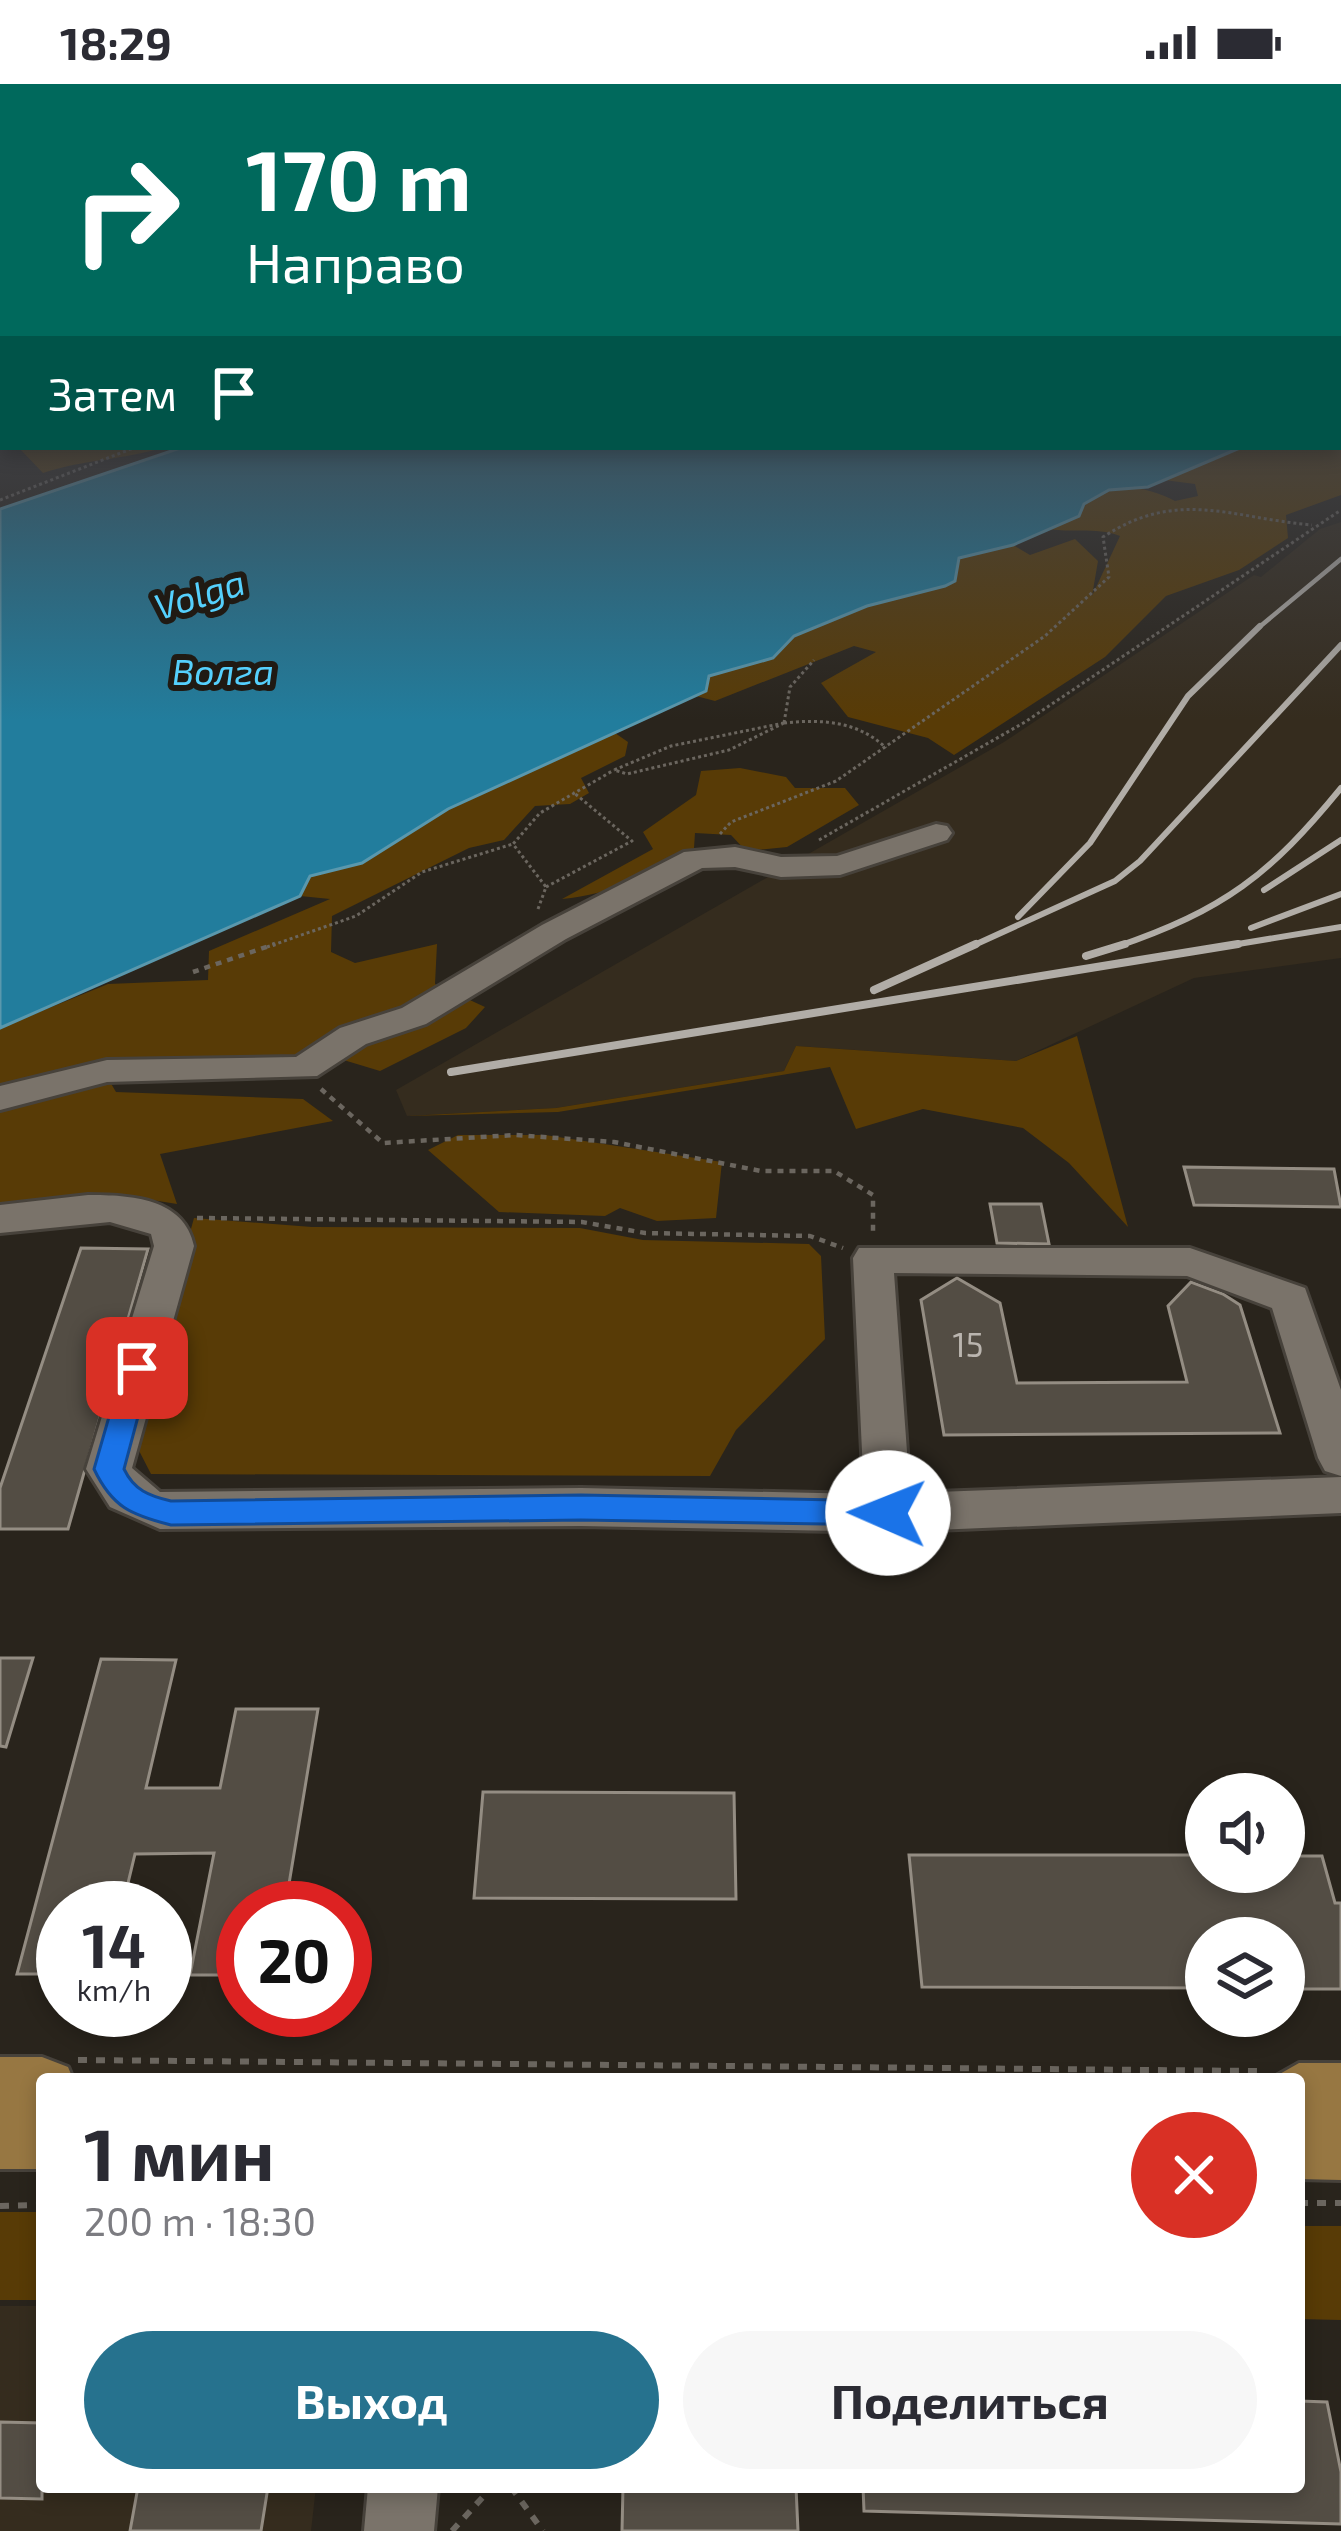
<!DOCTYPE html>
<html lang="ru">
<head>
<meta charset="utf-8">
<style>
  :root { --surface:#fff; --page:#f7f7f7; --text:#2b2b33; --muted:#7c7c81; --accent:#26728e }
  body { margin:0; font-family:"Exo 2",sans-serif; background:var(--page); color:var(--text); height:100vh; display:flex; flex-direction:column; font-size:45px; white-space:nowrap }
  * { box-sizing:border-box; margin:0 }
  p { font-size:39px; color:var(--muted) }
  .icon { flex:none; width:66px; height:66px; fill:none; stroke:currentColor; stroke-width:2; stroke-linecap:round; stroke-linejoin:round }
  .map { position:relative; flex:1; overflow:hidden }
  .panel { position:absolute; left:36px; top:1989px; width:1269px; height:420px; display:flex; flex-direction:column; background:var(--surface); border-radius:12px; box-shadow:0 6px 18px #0003 }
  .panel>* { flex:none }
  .guide { position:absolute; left:0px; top:0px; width:1341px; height:366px; box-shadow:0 6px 18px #0003; background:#00695c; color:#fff; overflow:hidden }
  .controls { position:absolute; left:1185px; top:1689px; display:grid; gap:24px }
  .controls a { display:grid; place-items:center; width:120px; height:120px; border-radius:50%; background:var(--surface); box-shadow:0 6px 18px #0003; font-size:60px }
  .speed { position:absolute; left:36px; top:1797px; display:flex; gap:24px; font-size:60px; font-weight:700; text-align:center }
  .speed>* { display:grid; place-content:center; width:156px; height:156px; border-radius:50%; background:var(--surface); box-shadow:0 6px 18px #0003; line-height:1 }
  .speed small { font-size:30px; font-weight:400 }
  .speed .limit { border:18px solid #d22; background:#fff; color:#111 }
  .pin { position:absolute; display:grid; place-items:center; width:102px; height:102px; color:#fff; margin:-51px; border-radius:24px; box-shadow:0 6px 18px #0006 }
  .me { position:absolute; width:132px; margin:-66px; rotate:271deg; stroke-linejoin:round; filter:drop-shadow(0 0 9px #0008) }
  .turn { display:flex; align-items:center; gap:42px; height:252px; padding:0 48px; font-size:54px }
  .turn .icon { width:156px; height:156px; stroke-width:2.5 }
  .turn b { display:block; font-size:84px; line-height:102px }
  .then { display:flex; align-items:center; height:114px; padding:0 48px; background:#0003; gap:24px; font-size:45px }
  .round { display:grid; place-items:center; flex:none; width:126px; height:126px; border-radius:63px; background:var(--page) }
  .overview { display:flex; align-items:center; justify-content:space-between; height:204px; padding:0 48px }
  h1 { font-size:72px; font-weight:700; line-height:90px }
  .cta { display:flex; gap:24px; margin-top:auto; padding:24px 48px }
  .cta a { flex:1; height:138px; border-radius:72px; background:var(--accent); color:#fff; font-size:48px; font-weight:700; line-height:138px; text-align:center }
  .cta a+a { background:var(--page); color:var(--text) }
  .status { display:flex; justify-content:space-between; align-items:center; height:84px; padding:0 60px; background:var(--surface); direction:ltr }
  .status svg { height:33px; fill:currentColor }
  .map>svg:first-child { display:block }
</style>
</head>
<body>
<div class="status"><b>18:29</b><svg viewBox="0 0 49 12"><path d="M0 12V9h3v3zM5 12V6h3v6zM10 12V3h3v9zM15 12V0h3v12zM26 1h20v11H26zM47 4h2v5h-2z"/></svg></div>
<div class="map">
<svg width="1341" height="2447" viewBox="0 0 1341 2447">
  <rect width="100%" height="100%" fill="#29241c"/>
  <!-- built -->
  <path fill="#352c1e" d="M 1341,438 L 1341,874 L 1194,894 L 1016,977 L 796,962 L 784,987 L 556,1024 L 407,1032 L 396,1006 L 1004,658 L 1254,491 L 1261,493 L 1320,445 Z
    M 0,2222 L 42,2222 L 42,2403 L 316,2403 L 311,2447 L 0,2447 Z"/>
  <!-- green -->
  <path fill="#583b06" d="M 1341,308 L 1341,411 L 1286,431 L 1288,454 L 1239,486 L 1166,512 L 1105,573 L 954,671 L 928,654 L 848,633 L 821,599 L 876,568 L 854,562 L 715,617 L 696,612 L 706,607 L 709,592 L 773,574 L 794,552 L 867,522 L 945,502 L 955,496 L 958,474 L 1013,461 L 1030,471 L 1075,455 L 1098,477 L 1092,512 L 1120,452 C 1094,442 1070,450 1042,444 L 1079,432 C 1095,392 1146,401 1175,417 L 1198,412 L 1195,400 L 1164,396 L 1242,363 L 1338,363 Z
    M 18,363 L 165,363 C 124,376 85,375 43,389 Z
    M 615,649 L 628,658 L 625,672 L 581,694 L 589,709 L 570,720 L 535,722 L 504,756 L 469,764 L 332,832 L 331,868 L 355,879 L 437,860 L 435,900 L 485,923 L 466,944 L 380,987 L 317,968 L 271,976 L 100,981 L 116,1008 L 303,1015 L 333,1037 L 160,1070 L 177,1120 L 108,1109 L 0,1120 L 0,944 L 108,900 L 208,896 L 209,867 L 330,815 L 300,812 L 310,792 L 362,779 L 448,725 Z
    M 740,684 L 786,693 L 795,704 L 845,704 L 859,721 L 787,763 L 746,767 L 731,751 L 695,749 L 694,764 C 651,792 613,810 562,815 L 653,765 L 643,748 L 696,711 L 701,687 Z
    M 1077,952 L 1128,1143 L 1069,1079 L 1023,1044 L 923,1025 L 856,1045 L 830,983 L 558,1028 L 407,1032 L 556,1024 L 784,987 L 796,962 L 1016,977 Z
    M 458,1051 L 545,1051 L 722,1078 L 716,1134 L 657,1137 L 620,1124 L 605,1132 L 499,1128 L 428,1066 Z
    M 194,1134 L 312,1143 L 580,1144 L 643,1156 L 809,1160 L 821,1172 L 825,1255 L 736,1346 L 710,1392 L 151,1390 L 133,1355 Z
    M 0,2128 L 42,2128 L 42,2216 L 0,2216 Z
    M 1299,2142 L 1341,2142 L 1341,2236 L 1299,2235 Z"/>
  <!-- water -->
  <path fill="#227d9d" stroke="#5a98ad" stroke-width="3" d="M 183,363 L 1242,363 L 1148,403 L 1109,406 L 1084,420 L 1079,432 L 1013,461 L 959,474 L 955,497 L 945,502 L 867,522 L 794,552 L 773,574 L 709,592 L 706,607 L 448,725 L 362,779 L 310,792 L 300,812 L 0,944 L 0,425 Z"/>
  <!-- building -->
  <path fill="#534d44" stroke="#948d83" stroke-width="3" d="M 1184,1083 L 1334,1085 L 1341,1123 L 1194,1121 Z
    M 990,1120 L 1041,1120 L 1049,1160 L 997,1159 Z
    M 81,1164 L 148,1165 L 68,1445 L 0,1445 L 0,1404 Z
    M 957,1194 L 1000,1219 L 1017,1299 L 1187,1298 L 1168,1222 L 1191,1198 L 1223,1210 L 1240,1221 L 1280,1349 L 944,1351 L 921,1216 Z
    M 0,1574 L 33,1574 L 6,1663 L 0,1662 Z
    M 101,1575 L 176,1576 L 146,1704 L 220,1704 L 236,1625 L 318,1625 L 285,1824 L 243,1824 L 243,1891 L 190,1891 L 214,1769 L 135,1770 L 122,1824 L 63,1824 L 63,1890 L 17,1890 Z
    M 483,1708 L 734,1709 L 736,1815 L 474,1814 Z
    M 909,1771 L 1206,1771 L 1206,1788 L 1284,1788 L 1284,1772 L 1322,1772 L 1335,1819 L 1341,1819 L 1341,1905 L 1284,1905 L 1284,1854 L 1206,1854 L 1206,1904 L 922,1903 Z
    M 1299,2317 L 1327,2318 L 1341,2388 L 1341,2440 L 864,2427 L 863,2403 L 1299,2403 Z
    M 0,2338 L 42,2339 L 42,2415 L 0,2414 Z
    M 138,2403 L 268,2403 L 261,2447 L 130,2447 Z
    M 623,2403 L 796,2403 L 798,2447 L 622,2447 Z"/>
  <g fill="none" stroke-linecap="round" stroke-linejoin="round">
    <defs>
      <path id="minor" d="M 936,740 L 947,742 L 952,749 L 947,756 L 840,791 L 781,793 L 735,783 L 702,784 L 566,855 L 426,940 L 366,960 L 317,992 L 107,998 L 0,1026 L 0,1002 L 107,976 L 296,973 L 340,944 L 402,924 L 542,841 L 684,768 L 735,763 L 781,773 L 837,772 Z
        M 88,1111 C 131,1111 184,1114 194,1162 L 132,1384 L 160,1408 L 581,1404 L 864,1410 L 853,1174 L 859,1164 L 1190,1164 L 1305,1204 L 1341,1306 L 1341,1392 L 1325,1387 L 1318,1374 L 1272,1224 L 1187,1192 L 894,1189 L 910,1409 L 1341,1393 L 1341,1429 L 888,1448 L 581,1442 L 160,1445 L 110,1423 L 86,1385 L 154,1162 L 151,1150 L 110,1138 L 0,1149 L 0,1121 Z
        M 368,2403 L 438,2403 L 434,2447 L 364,2447 Z"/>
      <path id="major" d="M 0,1973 L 42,1973 L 68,1983 L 73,1995 L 42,1995 L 42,2085 L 0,2085 Z
        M 1299,1979 L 1341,1979 L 1341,2096 L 1299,2095 L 1299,1995 L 1271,1995 Z"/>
    </defs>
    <!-- minor casing -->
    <use href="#minor" stroke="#47423b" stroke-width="6"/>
    <!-- major casing -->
    <use href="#major" stroke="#47423b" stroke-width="6"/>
    <!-- path-far2 -->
    <path stroke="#6b665f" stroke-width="3" stroke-dasharray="3 3" stroke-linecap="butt" d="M 0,416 L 136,363
      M 784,639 L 729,666 L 627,690 L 614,686 L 671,662 Z
      M 784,639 L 790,603 L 814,576
      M 784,639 C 822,635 858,637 886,664
      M 720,750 L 731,738 L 836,697 L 1045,552 L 1109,493 L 1103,453 C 1178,404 1231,434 1312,441
      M 819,756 L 1025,638 L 1341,426
      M 546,803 L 632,757 L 573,708
      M 538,825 L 546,803 L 513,760 L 540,729 L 614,686
      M 267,863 L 356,832 L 422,788 L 513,760"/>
    <!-- path-far1 -->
    <path stroke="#6b665f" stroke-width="4.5" stroke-dasharray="6 6" stroke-linecap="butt" d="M 193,888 L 275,860
      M 321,1005 L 383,1059 L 515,1051 L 614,1058 L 761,1087 L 834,1087 L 873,1111 L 873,1147
      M 197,1134 L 582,1138 L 645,1149 L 810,1152 L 843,1164"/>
    <!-- path -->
    <path stroke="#6b665f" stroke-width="6" stroke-dasharray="9 9" stroke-linecap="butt" d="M 78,1976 L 1260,1987
      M 1299,2119 L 1341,2119
      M 0,2122 L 42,2121
      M 511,2403 L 543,2447
      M 452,2447 L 492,2403"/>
    <!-- minor -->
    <use href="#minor" fill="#7a736a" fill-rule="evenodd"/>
    <!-- major -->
    <use href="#major" fill="#977742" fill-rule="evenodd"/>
    <!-- rail-far2 -->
    <path stroke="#b1ada7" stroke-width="4.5" d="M 1257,545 L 1341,475"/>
    <!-- rail-far1 -->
    <path stroke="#b1ada7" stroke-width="6" d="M 1264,806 L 1341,756
      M 1018,833 L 1090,759 L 1188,612 L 1260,542
      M 1251,844 L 1341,810
      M 970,863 L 1115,797 L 1140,777 L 1341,561
      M 1116,863 C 1224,826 1270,791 1341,704
      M 1220,863 L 1341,843"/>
    <!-- rail -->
    <path stroke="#b1ada7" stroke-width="8" d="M 1086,872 L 1125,860
      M 874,906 L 976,860
      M 451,988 L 1238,860"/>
  </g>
  <!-- sky -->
  <linearGradient id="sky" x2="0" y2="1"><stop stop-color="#17140f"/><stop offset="0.46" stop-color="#43454b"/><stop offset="1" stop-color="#43454b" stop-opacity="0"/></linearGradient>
  <rect width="1341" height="636" fill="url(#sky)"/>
  <!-- route -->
  <path fill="#1a73e8" stroke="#114b97" stroke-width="3" d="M 137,1273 L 151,1284 L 124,1385 C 134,1406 149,1412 171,1417 L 581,1411 L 888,1417 L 903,1429 L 888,1441 L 581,1436 L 171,1441 C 131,1431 112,1423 94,1385 L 123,1284 Z"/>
  <g text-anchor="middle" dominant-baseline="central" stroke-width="12" stroke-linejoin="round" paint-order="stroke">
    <!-- number labels -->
    <g font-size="33" fill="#bab5af">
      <text x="968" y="1260">15</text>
    </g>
    <!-- far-water labels -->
    <g font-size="36" font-style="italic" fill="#55d0fd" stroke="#201a13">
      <text transform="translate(199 509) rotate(-17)">Volga</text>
      <text x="223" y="586">Волга</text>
    </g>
  </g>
</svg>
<div class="controls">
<a><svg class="icon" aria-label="sound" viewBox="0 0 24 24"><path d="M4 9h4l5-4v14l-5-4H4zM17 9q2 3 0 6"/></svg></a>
<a><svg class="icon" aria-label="layers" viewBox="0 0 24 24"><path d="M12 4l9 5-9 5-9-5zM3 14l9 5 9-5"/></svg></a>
</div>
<div class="speed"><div>14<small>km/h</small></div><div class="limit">20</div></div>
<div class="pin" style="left:137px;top:1284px;background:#d93025"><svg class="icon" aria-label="arrive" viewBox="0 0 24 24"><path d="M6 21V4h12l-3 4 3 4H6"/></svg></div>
<svg class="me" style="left:888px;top:1429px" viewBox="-20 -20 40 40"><circle r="19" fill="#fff"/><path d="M0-13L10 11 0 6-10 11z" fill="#1a73e8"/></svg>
<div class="guide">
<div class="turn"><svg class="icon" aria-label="right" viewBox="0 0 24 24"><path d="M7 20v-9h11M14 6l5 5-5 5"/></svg><div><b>170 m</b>Направо</div></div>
<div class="then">Затем<svg class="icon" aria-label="arrive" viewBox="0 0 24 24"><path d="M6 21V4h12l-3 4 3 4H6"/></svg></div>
</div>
<section class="panel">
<div class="overview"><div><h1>1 мин</h1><p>200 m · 18:30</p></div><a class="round" style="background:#d93025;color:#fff"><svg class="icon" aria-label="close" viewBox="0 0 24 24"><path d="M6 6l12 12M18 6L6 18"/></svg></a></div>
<div class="cta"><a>Выход</a><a>Поделиться</a></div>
</section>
</div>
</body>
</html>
